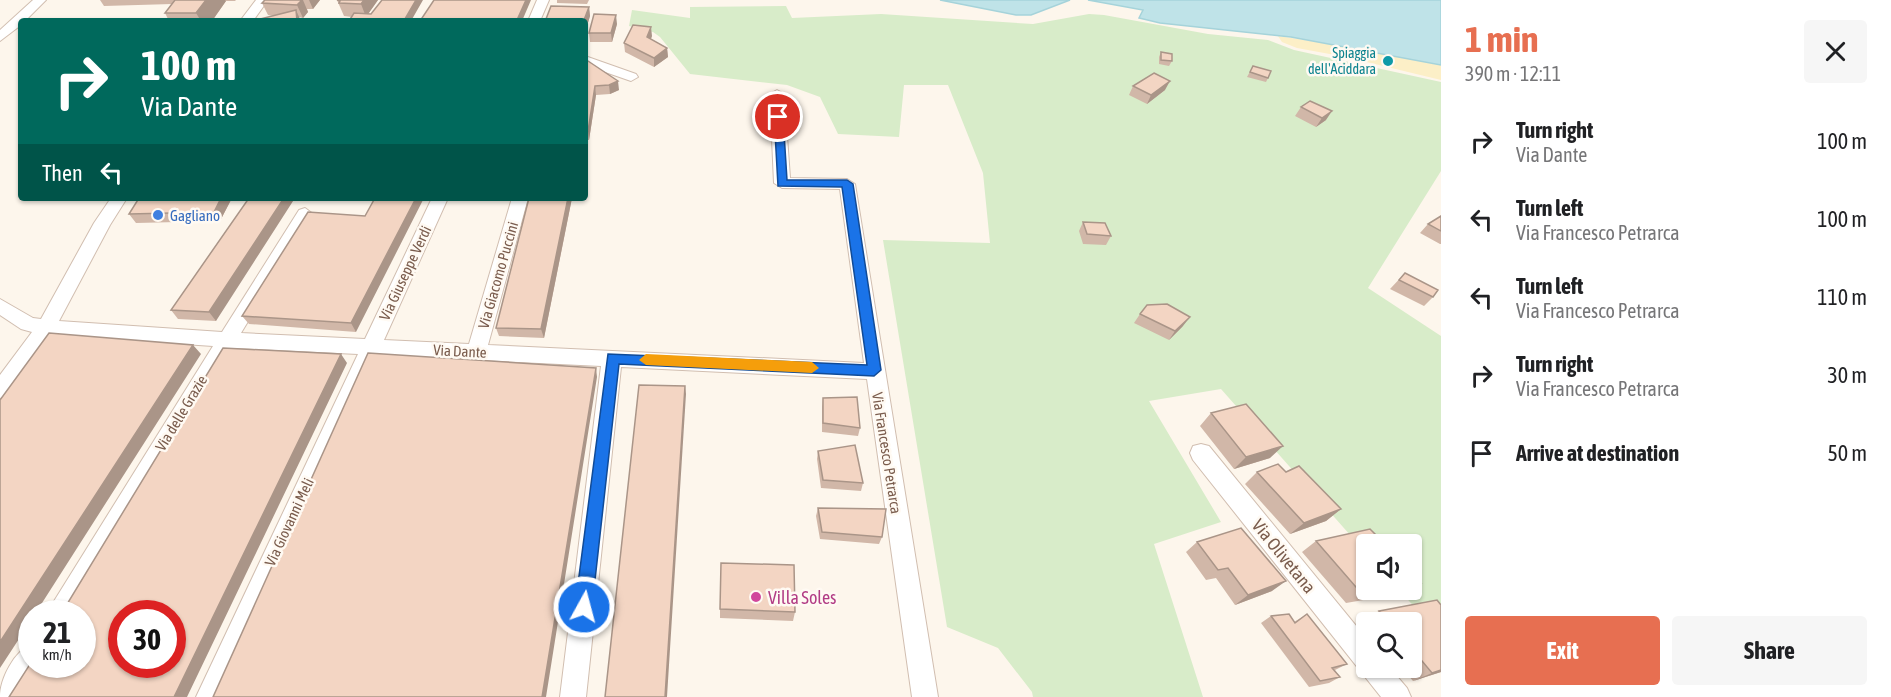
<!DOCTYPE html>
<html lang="en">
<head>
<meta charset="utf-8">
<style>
  :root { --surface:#fff; --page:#f6f6f6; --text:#202124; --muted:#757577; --accent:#e76f51 }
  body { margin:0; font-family:"Asap Condensed",sans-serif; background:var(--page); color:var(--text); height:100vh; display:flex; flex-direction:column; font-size:22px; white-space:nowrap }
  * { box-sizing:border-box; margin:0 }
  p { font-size:20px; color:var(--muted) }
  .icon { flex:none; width:33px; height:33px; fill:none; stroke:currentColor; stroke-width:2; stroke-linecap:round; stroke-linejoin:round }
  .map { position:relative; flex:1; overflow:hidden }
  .details { display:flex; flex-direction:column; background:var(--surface); width:450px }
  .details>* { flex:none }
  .guide { position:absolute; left:18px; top:18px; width:570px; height:183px; border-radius:6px; box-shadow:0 2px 4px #0004; background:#00695c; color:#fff; overflow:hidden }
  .buttons { position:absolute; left:1356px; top:534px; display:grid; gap:12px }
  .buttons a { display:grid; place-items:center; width:66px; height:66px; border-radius:6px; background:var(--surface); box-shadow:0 2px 4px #0004; font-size:30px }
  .speed { position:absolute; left:18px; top:600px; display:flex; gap:12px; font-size:30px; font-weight:700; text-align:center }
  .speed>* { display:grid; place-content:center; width:78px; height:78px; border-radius:50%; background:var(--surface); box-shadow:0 2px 4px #0004; line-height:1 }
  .speed small { font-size:15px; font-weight:400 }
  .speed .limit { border:9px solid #d22; background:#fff; color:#111 }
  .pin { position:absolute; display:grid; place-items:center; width:51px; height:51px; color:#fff; margin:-26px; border:3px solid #fff; border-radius:50%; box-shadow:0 2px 6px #0007 }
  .me { position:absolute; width:66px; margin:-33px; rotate:7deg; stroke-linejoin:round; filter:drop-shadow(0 0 4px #0008) }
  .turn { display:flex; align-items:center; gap:21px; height:126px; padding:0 24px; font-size:27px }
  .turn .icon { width:78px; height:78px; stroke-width:2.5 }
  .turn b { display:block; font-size:42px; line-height:51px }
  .then { display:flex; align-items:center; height:57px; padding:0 24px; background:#0003; gap:12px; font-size:22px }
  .round { display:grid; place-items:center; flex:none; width:63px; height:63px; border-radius:6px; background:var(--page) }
  .headline { display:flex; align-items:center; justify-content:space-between; height:102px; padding:0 24px }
  h1 { font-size:36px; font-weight:700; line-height:45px; color:var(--accent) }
  .primary-button { display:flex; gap:12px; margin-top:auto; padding:12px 24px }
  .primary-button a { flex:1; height:69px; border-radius:6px; background:var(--accent); color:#fff; font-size:24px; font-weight:700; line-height:69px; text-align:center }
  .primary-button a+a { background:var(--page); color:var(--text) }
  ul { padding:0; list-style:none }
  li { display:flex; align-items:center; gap:18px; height:78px; padding:0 24px }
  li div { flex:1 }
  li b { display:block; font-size:22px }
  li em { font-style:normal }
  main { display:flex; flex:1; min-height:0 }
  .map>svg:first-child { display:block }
</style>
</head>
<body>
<main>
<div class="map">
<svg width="1441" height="697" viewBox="0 0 1441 697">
  <rect width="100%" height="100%" fill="#fdf6ec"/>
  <!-- green -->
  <path fill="#d8ecc9" d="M 786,6 L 792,18 L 881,14 L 1033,24 L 1089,14 L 1104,15 L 1208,34 L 1268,40 L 1294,50 L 1441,82 L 1441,171 L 1368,288 L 1441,336 L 1441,636 L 1399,590 L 1412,590 L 1412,544 L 1366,544 L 1366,553 L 1221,389 L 1149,401 L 1221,522 L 1154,544 L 1203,697 L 1033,697 L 1032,692 L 998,648 L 947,627 L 883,240 L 990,243 L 983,173 L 948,85 L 904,85 L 899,137 L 838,134 L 820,97 L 787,85 L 690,74 L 660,37 L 653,32 L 629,26 L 632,10 L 690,18 L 690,7 Z"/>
  <!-- sand -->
  <path fill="#fcefc7" d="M 1278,36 L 1364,49 L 1441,65 L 1441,80 L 1346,57 L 1297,48 L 1282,42 Z"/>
  <!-- water -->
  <path fill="#bfe3e8" stroke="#a5d3da" stroke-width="1.5" d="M 940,0 L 1070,0 L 1031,15 L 1016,15 Z
    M 1088,0 L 1441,0 L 1441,65 L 1291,37 L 1160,23 L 1139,18 L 1143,10 Z"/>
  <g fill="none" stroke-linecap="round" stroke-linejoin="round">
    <defs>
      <path id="minor" d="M 33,0 L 46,0 L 25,21 L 21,21 L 21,25 L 0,41 L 0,30 Z
        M 256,0 L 268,0 L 253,21 L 240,21 Z
        M 537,0 L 549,0 L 540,21 L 528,21 Z
        M 585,56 L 636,74 L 638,77 L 631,81 L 585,65 Z
        M 777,90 L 784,94 L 790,178 L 847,179 L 855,184 L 938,697 L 912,697 L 867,379 L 621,367 L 586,697 L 560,697 L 601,366 L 377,355 L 223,697 L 196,697 L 358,354 L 233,348 L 72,614 L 46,614 L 213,346 L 51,335 L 7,396 L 0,398 L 0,375 L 32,332 L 21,329 L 0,315 L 0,299 L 33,318 L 41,319 L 94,223 L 111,198 L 127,198 L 110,225 L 59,321 L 222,332 L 299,210 L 305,208 L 313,214 L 241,333 L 365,339 L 432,198 L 448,198 L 384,340 L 469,344 L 512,198 L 528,198 L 488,345 L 864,363 L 840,189 L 782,188 L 774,183 L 770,94 Z
        M 1201,444 L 1209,446 L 1366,638 L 1366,668 L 1390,668 L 1407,688 L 1411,697 L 1381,697 L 1193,460 L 1190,453 L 1193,446 Z
        M 32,644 L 32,664 L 41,666 L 22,697 L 0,697 C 0,679 14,651 32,644 Z"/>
    </defs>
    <!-- minor casing -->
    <use href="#minor" stroke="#d1beb0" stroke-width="2"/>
    <!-- minor -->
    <use href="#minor" fill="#fff" fill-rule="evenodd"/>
  </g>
  <!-- wall -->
  <path fill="#d1b7a8" d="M 100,0 L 236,0 L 235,1 L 226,1 L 212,21 L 169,21 L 165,13 L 172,4 L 104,6 Z
    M 264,0 L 320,0 L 313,9 L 307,9 L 308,12 L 303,18 L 299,17 L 300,21 L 256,21 L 274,16 L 268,15 L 262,3 Z
    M 337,0 L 378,0 L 368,14 L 352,17 L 344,16 Z
    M 557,0 L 589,0 L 587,4 L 557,3 Z
    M 589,7 L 590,16 L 586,29 L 585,21 L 547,21 L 546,19 Z
    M 617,24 L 612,42 L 590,42 L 589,33 Z
    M 652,36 L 651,39 L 667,48 L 668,57 L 654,67 L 625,52 L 624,43 Z
    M 1161,52 L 1172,61 L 1169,66 L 1159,64 L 1159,57 Z
    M 585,59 L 619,90 L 610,94 L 596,95 L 589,140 L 585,140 Z
    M 1253,66 L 1268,78 L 1266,82 L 1247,77 Z
    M 1133,86 L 1165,90 L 1147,104 L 1129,95 Z
    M 1310,101 L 1326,120 L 1316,127 L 1295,116 L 1301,107 Z
    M 232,198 L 220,221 L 136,223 L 129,214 Z
    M 249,198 L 216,321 L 178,319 L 171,310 Z
    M 529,198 L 572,198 L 544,338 L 499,336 L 496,328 Z
    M 365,216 L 356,332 L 249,324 L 242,316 Z
    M 1441,216 L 1441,244 L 1440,244 L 1420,233 L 1428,224 Z
    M 1083,222 L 1111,236 L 1106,245 L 1083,244 L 1079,231 Z
    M 1405,273 L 1433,297 L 1424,306 L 1390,289 Z
    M 1140,314 L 1183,326 L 1169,340 L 1134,323 Z
    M 823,398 L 860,428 L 858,436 L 822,432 L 822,407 Z
    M 1211,413 L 1270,458 L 1234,469 L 1200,426 Z
    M 818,451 L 863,483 L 861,491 L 821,488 L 817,459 Z
    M 1257,472 L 1286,472 L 1341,509 L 1326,521 L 1290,534 L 1245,484 Z
    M 818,508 L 882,537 L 879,544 L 820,539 L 816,516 Z
    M 1316,541 L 1366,590 L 1409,590 L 1404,593 L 1346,603 L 1302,552 Z
    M 1197,542 L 1272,591 L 1235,605 L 1216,578 L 1206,580 L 1186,552 Z
    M 1412,572 L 1421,583 L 1412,588 Z
    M 1437,600 L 1441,605 L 1441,672 L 1413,681 L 1402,668 L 1412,668 L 1412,622 L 1366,622 L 1366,626 L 1362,621 L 1379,611 Z
    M 720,609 L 795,612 L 793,621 L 720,618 Z
    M 1307,614 L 1347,664 L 1335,670 L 1340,677 L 1329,683 L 1309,687 L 1261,623 L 1271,616 L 1294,622 Z"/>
  <!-- shaded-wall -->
  <path fill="#aa9588" d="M 206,0 L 225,0 L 226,1 L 212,21 L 201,21 L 196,13 Z
    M 297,0 L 303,0 L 308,12 L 303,18 L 297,5 Z
    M 309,0 L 320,0 L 313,9 Z
    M 364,0 L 378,0 L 366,17 L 361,4 Z
    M 416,0 L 423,0 L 411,21 L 402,21 Z
    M 526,0 L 531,0 L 522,21 L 516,21 Z
    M 589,7 L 590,16 L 586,29 L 584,21 Z
    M 296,10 L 300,19 L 300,21 L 297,21 Z
    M 616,15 L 617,24 L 612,42 L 611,33 Z
    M 651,27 L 652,36 L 648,45 L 647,37 Z
    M 667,48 L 668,57 L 654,67 L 654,58 Z
    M 618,81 L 619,90 L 610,94 L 609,85 Z
    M 1170,81 L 1165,90 L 1147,104 L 1151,95 Z
    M 595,86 L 596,95 L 589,140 L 588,131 Z
    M 1332,111 L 1326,120 L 1316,127 L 1322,118 Z
    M 221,198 L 232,198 L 220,221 L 214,212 Z
    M 284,198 L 295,198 L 216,321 L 209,312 Z
    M 416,198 L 424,198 L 356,332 L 351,323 Z
    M 568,198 L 572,198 L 544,338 L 541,329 Z
    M 1190,317 L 1183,326 L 1169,340 L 1175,331 Z
    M 193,345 L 201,354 L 35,614 L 32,614 L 32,619 L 0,668 L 0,642 Z
    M 341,354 L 347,363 L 187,697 L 174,697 Z
    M 596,368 L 597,377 L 546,697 L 542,697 Z
    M 685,386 L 686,394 L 667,697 L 665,697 Z
    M 1283,446 L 1270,458 L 1234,469 L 1246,457 Z
    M 1341,509 L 1326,521 L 1290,534 L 1304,523 Z
    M 1286,581 L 1272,591 L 1235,605 L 1248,595 Z
    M 1441,670 L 1441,672 L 1413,681 L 1432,673 Z"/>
  <!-- building -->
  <path fill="#f3d5c3" stroke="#aa9588" stroke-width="1.5" fill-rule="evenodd" d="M 175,0 L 206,0 L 196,13 L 165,13 Z
    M 265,0 L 302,0 L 297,5 L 262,3 Z
    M 337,0 L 364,0 L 361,4 L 339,3 L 340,1 Z
    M 382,0 L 416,0 L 405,19 L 402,21 L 349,21 L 354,13 L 371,14 Z
    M 434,0 L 526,0 L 517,20 L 516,21 L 420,21 Z
    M 551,6 L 589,7 L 584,20 L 546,19 Z
    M 296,10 L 297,21 L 256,21 L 256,20 Z
    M 594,14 L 616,15 L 611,33 L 589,33 Z
    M 633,25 L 651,27 L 647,37 L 667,48 L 654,58 L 624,43 Z
    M 1161,52 L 1172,54 L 1172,61 L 1161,60 Z
    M 585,59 L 618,81 L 609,85 L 595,86 L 588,131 L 585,131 Z
    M 1253,66 L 1271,71 L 1268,78 L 1250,72 Z
    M 1154,73 L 1170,81 L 1151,95 L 1133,86 Z
    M 1310,101 L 1332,111 L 1322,118 L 1301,107 Z
    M 139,198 L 221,198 L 214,212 L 129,214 Z
    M 249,198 L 284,198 L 209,312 L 171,310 Z
    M 375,198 L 416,198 L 351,323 L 242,316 L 308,212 L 365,216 Z
    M 529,198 L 568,198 L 541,329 L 496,328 Z
    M 1441,216 L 1441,231 L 1428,224 Z
    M 1083,222 L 1105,223 L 1111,236 L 1087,234 Z
    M 1405,273 L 1438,290 L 1433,297 L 1399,280 Z
    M 1167,304 L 1190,317 L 1175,331 L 1140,314 L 1147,305 Z
    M 49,333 L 193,345 L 0,642 L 0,400 Z
    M 223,348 L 341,354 L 174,697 L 9,697 L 32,661 L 32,664 L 82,664 L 82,614 L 61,614 ZM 122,614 L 172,614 L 172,664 L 122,664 Z
    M 368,353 L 596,368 L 542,697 L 213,697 Z
    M 639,385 L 685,386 L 665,697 L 605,697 Z
    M 857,397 L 860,428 L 823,423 L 823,398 Z
    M 1246,404 L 1283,446 L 1246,457 L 1211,413 Z
    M 855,445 L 863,483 L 823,480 L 818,451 Z
    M 1278,464 L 1286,472 L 1299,466 L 1341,509 L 1304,523 L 1257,472 Z
    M 818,508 L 886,509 L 882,537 L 822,532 Z
    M 1241,528 L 1286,581 L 1248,595 L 1228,568 L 1218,570 L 1197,542 Z
    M 1370,529 L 1385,544 L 1366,544 L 1366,590 L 1384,590 L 1362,594 L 1316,541 Z
    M 721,563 L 794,565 L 795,612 L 720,609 Z
    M 1412,572 L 1421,583 L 1412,584 Z
    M 1437,600 L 1441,605 L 1441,670 L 1432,673 L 1412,649 L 1412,622 L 1389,622 L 1379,611 Z
    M 1289,614 L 1295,623 L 1307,614 L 1347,664 L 1332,668 L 1340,677 L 1320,681 L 1271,616 Z"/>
  <!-- route -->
  <path fill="#1a73e8" stroke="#114b97" stroke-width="1.5" d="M 774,114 L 783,117 L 787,180 L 847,180 L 853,184 L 881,370 L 874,376 L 619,364 L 592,607 L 590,613 L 584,615 L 577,613 L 575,607 L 608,354 L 867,365 L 842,187 L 778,186 Z"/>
  <!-- slow -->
  <path fill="#f59e0b" d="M 646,354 L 812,362 L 819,368 L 812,373 L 646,365 L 639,360 Z"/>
  <!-- markers -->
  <circle fill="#0f9aa8" stroke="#fffaf3" stroke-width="2" cx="1388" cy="61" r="6"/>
  <circle fill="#3f7fe0" stroke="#fffaf3" stroke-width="2" cx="158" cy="215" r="6"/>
  <circle fill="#d1479c" stroke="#fffaf3" stroke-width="2" cx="756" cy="597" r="6"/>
  <g text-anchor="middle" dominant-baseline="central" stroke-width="5" stroke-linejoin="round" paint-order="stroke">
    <!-- far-culture labels -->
    <g font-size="14" fill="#0d838f" stroke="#fffaf3" text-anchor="end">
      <text x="1376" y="53">Spiaggia<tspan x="1376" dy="16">dell'Aciddara</tspan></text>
    </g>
    <!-- shop labels -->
    <g font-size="15" fill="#366cbe" stroke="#fffaf3" text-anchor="start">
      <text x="170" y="215">Gagliano</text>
    </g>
    <!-- street labels -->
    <g font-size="15" fill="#7a5c4d" stroke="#fffaf3">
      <text transform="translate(405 273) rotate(-65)">Via Giuseppe Verdi</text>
      <text transform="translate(498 275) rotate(-74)">Via Giacomo Puccini</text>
      <text transform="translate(460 351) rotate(3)">Via Dante</text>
      <text transform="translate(181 413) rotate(-59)">Via delle Grazie</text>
      <text transform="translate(887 453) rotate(81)">Via Francesco Petrarca</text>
      <text transform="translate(289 522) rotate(-65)">Via Giovanni Meli</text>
    </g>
    <!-- near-street labels -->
    <g font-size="18" fill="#7a5c4d" stroke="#fffaf3">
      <text transform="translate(1284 556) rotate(51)">Via Olivetana</text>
    </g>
    <!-- near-hotel labels -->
    <g font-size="18" fill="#b23c85" stroke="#fffaf3" text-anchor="start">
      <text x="768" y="597">Villa Soles</text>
    </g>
  </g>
</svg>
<div class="buttons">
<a><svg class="icon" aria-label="sound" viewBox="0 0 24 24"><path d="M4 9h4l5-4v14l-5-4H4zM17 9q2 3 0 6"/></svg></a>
<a><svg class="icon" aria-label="search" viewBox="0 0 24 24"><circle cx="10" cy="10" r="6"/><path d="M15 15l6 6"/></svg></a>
</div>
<div class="speed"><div>21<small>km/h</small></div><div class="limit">30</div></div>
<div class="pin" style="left:778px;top:117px;background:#d93025"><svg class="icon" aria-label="arrive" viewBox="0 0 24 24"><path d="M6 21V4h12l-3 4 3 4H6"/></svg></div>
<svg class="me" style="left:584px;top:607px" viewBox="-20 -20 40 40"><circle r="17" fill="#1a73e8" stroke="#fff" stroke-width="3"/><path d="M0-11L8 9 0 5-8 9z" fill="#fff"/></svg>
<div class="guide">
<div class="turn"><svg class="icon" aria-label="right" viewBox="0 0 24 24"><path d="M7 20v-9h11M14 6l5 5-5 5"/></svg><div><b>100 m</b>Via Dante</div></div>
<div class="then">Then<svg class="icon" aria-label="left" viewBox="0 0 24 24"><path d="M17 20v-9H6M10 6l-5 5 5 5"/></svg></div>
</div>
</div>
<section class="details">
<div class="headline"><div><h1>1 min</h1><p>390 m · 12:11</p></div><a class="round"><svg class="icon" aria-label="close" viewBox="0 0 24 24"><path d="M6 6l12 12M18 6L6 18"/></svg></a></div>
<ul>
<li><svg class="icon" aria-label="right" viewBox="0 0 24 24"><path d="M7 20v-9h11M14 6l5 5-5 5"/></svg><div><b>Turn right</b><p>Via Dante</p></div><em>100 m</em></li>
<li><svg class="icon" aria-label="left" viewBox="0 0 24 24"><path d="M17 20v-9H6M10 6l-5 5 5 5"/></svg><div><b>Turn left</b><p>Via Francesco Petrarca</p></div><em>100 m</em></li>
<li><svg class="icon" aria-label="left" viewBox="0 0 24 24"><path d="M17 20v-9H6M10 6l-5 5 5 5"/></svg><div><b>Turn left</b><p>Via Francesco Petrarca</p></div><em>110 m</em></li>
<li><svg class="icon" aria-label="right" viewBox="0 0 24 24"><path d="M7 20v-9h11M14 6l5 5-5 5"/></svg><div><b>Turn right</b><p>Via Francesco Petrarca</p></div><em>30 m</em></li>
<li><svg class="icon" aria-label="arrive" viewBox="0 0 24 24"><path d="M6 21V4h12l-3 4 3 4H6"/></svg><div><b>Arrive at destination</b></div><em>50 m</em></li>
</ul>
<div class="primary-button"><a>Exit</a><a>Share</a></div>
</section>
</main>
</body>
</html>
